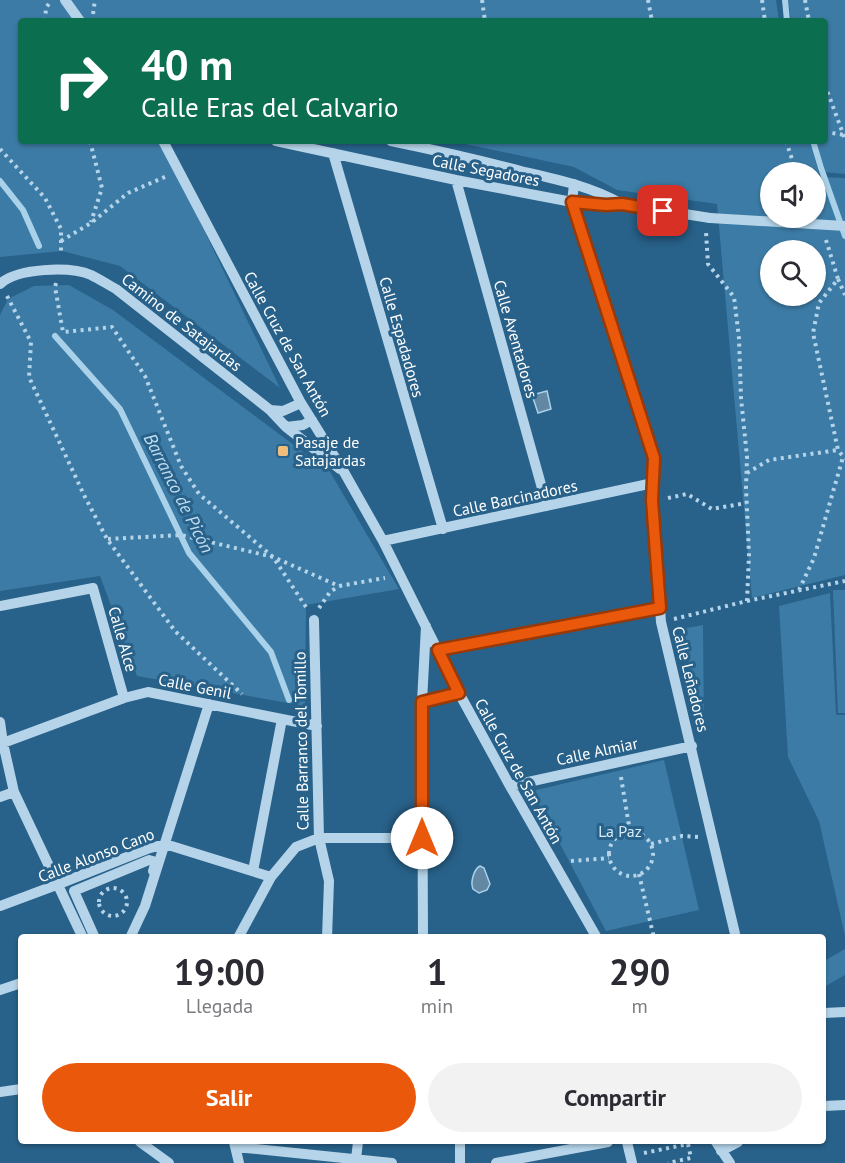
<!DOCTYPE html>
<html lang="es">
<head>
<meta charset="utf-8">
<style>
  :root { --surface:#fff; --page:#f2f2f3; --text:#2b2b33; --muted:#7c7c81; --accent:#ea580c }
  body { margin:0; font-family:"PT Sans",sans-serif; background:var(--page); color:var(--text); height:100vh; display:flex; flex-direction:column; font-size:22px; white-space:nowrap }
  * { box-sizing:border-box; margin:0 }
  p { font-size:20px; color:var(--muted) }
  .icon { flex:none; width:33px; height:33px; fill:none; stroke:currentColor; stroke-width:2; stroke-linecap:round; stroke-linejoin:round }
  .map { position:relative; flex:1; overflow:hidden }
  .side { position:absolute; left:18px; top:934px; width:808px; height:210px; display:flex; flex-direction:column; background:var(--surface); border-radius:6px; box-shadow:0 2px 4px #0004 }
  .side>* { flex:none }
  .guide { position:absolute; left:18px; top:18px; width:810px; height:126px; border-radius:6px; box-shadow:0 2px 4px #0004; background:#0b6e4f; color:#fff; overflow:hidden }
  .fabs { position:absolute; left:760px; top:162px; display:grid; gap:12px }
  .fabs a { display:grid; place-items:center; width:66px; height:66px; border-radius:50%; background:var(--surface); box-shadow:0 2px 4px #0004; font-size:30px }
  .pin { position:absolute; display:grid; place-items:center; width:51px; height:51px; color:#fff; margin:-26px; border-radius:12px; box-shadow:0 3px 9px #0006 }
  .me { position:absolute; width:66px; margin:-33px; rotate:0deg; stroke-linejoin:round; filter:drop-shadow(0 0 4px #0008) }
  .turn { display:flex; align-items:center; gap:21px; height:126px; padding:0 24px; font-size:27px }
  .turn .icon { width:78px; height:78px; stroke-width:2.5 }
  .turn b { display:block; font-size:42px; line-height:51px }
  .eta { display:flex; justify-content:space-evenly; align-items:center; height:102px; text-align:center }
  .eta b { font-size:36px; font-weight:800; line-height:42px }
  .action { display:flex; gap:12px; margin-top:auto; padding:12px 24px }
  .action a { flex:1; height:69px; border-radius:36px; background:var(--accent); color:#fff; font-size:24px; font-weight:800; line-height:69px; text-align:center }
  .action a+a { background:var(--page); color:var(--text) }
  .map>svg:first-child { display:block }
</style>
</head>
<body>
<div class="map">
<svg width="845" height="1163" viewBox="0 0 845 1163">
  <rect width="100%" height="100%" fill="#286189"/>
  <!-- green -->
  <path fill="#3c7ba5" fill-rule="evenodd" d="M 0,0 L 776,0 L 779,21 L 21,21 L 21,141 L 161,141 L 280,388 L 120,266 L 62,251 L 0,257 Z
    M 788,0 L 845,0 L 845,174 L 823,172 L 814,141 L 825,141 L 825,21 L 791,21 Z
    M 451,141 L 810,141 L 820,177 L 845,178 L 845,575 L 752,598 L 717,204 L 617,190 L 574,167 ZM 771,172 L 816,172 L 816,218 L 771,218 ZM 771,250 L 816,250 L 816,296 L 771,296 Z
    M 69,285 L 113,310 L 330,472 L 399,589 L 306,605 L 305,706 L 137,676 L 100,576 L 0,591 L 0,315 L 8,299 L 34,286 Z
    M 833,590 L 845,590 L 845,713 L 838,713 Z
    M 830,593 L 836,715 L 845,715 L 845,936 L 819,821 L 788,757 L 779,606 Z
    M 703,625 L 704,729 L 681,629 Z
    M 664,760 L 699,910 L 606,931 L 532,791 Z
    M 845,949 L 845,975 L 824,987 L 824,961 Z"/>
  <!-- water -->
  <path fill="#6288a3" stroke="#a9d1e9" stroke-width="1.5" d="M 547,391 L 551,409 L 538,413 L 532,395 Z
    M 480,866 L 484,868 L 490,884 L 487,890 L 479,893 L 473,889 C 470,882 474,869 480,866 Z"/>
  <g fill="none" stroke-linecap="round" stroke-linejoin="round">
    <!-- stream -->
    <path stroke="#a9d1e9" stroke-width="6" d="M 785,0 L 787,21
      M 813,141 L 821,168 L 845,236
      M 0,181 L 23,210 L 39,246
      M 55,336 L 120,409 L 189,553 L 271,652 L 289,700"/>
    <!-- path -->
    <path stroke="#b5d4e9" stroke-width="4" stroke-dasharray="3 4.5" stroke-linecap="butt" d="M 482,0 L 485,21
      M 648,0 L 652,21
      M 762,0 L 765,21
      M 805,0 L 809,21
      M 93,14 L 95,0
      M 45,21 L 46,8 L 50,2
      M 825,85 L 845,139
      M 825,132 L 845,135
      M 90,141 L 102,188 L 91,222
      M 786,141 L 794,165 L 798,172
      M 0,149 L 45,198 L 61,229 L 61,255
      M 826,240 L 838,279 L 819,303 L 813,333 L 838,450 L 845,459
      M 61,241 L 91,223 L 128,193 L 167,176
      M 838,279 L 845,295
      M 56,283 L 55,287 L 63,332 L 112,327 L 145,376 L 181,466 L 199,494 L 273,557 L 306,607
      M 7,296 L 31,342 L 29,377 L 84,495 L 107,539 L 175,631 L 242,694
      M 747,473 L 769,460 L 838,450
      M 668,498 L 687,494 L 712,509 L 746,503
      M 108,539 L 181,535 L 273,557 L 339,586 L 385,578
      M 799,590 L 814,558 L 843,457
      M 747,601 L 845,581
      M 319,608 L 330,592 L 339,586
      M 674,619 L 747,601 L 749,555 L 746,488 L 747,457 L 741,398 L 739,338 L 734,297 L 708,264 L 706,232
      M 621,777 L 630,832
      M609 854a22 22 0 1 1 44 0a22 22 0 1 1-44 0Z
      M 651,844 L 682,836 L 699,837
      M 571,861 L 609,858
      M 639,874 L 654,938
      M99 902a14 14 0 1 1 28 0a14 14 0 1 1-28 0Z
      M 644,1153 L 688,1144 L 691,1158 L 668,1163"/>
    <!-- minor -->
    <path stroke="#b5d4e9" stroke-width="10" d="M 65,0 L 80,21
      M 163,141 L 301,403 L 344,472 L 383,541 L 459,693 L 510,786 L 597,938
      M 276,141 L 456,180 L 572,202 L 606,205 L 622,204 L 710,218
      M 391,141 C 435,150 478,160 521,171 C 556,179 590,186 622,204
      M 333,153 L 443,529
      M 456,180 L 547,506
      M 574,184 L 572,202 L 654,458 L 652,500 L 661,622 L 736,938
      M 0,284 C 17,268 70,266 91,275 C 99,279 107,284 116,289 L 270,410 L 286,427 L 340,469
      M 270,410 L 283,411 L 301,403
      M 286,427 L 303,425 L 312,420
      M 383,541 L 653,483
      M 0,606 L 93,588 L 124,698
      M 314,620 L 319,838 L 329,881 L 327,938
      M 438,650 L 660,608
      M 422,702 L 459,693
      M 0,722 L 3,743 L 14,792 L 83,938
      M 3,743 L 124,698 L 148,692 L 317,726
      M 510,786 L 692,746
      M 0,797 L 14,792
      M 253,871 L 282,719
      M 0,906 L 59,884 L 147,849 L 165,844 L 271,877
      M 95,938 L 74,891 L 149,860 L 153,861 L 155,865 L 153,871
      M 130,938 L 145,906 L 209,704
      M 238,938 L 271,877 L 296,847 L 319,838 L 422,838
      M 423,938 L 422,702 L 426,626
      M 0,990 L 21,983
      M 824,1013 L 845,1012
      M 0,1092 L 21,1089
      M 824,1106 L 845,1105
      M 140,1142 L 169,1163
      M 234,1142 L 239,1163
      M 460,1142 L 460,1163
      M 627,1142 L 632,1163
      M 716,1142 L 730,1163
      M 236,1147 L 392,1163
      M 721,1151 L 738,1142
      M 356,1159 L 358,1142
      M 496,1163 L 608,1142"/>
    <!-- minor-bridge -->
    <path stroke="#b5d4e9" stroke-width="10" d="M 710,218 L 845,226"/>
  </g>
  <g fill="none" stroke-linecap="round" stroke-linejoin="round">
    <defs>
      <path id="route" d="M 422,838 L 422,702 L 459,693 L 438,650 L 660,608 L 652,500 L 654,458 L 572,202 L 606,205 L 622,204 L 663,211"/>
    </defs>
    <!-- route casing -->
    <use href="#route" stroke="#983908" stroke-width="15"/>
    <!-- route -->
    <use href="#route" stroke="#ea580c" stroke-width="10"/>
  </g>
  <!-- markers -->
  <rect fill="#f1bd7a" stroke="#286189" stroke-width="2" x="277" y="445" width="12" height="12" rx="3"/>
  <g text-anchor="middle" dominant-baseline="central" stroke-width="6" stroke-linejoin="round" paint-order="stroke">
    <!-- street labels -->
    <g font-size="16" fill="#fff" stroke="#286189">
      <text transform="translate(486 170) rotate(11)">Calle Segadores</text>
      <text transform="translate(182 322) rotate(38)">Camino de Satajardas</text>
      <text transform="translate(402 337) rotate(74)">Calle Espadadores</text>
      <text transform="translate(516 339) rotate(74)">Calle Aventadores</text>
      <text transform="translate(288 344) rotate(61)">Calle Cruz de San Antón</text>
      <text transform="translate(515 498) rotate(-12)">Calle Barcinadores</text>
      <text transform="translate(123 639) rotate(74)">Calle Alce</text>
      <text transform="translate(691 679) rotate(76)">Calle Leñadores</text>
      <text transform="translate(195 686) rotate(11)">Calle Genil</text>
      <text transform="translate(301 741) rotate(-91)">Calle Barranco del Tomillo</text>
      <text transform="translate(597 751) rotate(-12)">Calle Almiar</text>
      <text transform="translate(519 771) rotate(61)">Calle Cruz de San Antón</text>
      <text transform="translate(96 855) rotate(-21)">Calle Alonso Cano</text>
    </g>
    <!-- poi labels -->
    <g font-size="16" fill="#fff" stroke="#286189" text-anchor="start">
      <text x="295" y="442">Pasaje de<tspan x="295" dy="18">Satajardas</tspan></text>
    </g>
    <!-- park labels -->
    <g font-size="16" fill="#d8ebf7" stroke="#286189">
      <text x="620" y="831">La Paz</text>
    </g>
    <!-- water labels -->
    <g font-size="18" font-style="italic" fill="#c0ddf0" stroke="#286189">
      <text transform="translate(179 493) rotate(63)">Barranco de Picón</text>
    </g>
  </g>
</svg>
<div class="fabs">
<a><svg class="icon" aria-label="sound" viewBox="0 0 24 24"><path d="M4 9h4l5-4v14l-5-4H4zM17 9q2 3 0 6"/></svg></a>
<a><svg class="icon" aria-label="search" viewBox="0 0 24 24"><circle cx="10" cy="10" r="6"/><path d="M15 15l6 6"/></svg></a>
</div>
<div class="pin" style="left:663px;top:211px;background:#d93025"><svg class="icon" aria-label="arrive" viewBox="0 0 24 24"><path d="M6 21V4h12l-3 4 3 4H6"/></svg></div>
<svg class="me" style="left:422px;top:838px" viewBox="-20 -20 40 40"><circle r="19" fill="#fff"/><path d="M0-13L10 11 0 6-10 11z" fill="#ea580c"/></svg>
<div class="guide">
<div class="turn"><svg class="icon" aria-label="right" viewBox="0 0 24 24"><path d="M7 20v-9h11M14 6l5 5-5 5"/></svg><div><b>40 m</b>Calle Eras del Calvario</div></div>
</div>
<section class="side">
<div class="eta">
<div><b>19:00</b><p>Llegada</p></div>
<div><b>1</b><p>min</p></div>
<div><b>290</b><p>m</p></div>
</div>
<div class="action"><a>Salir</a><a>Compartir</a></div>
</section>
</div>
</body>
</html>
